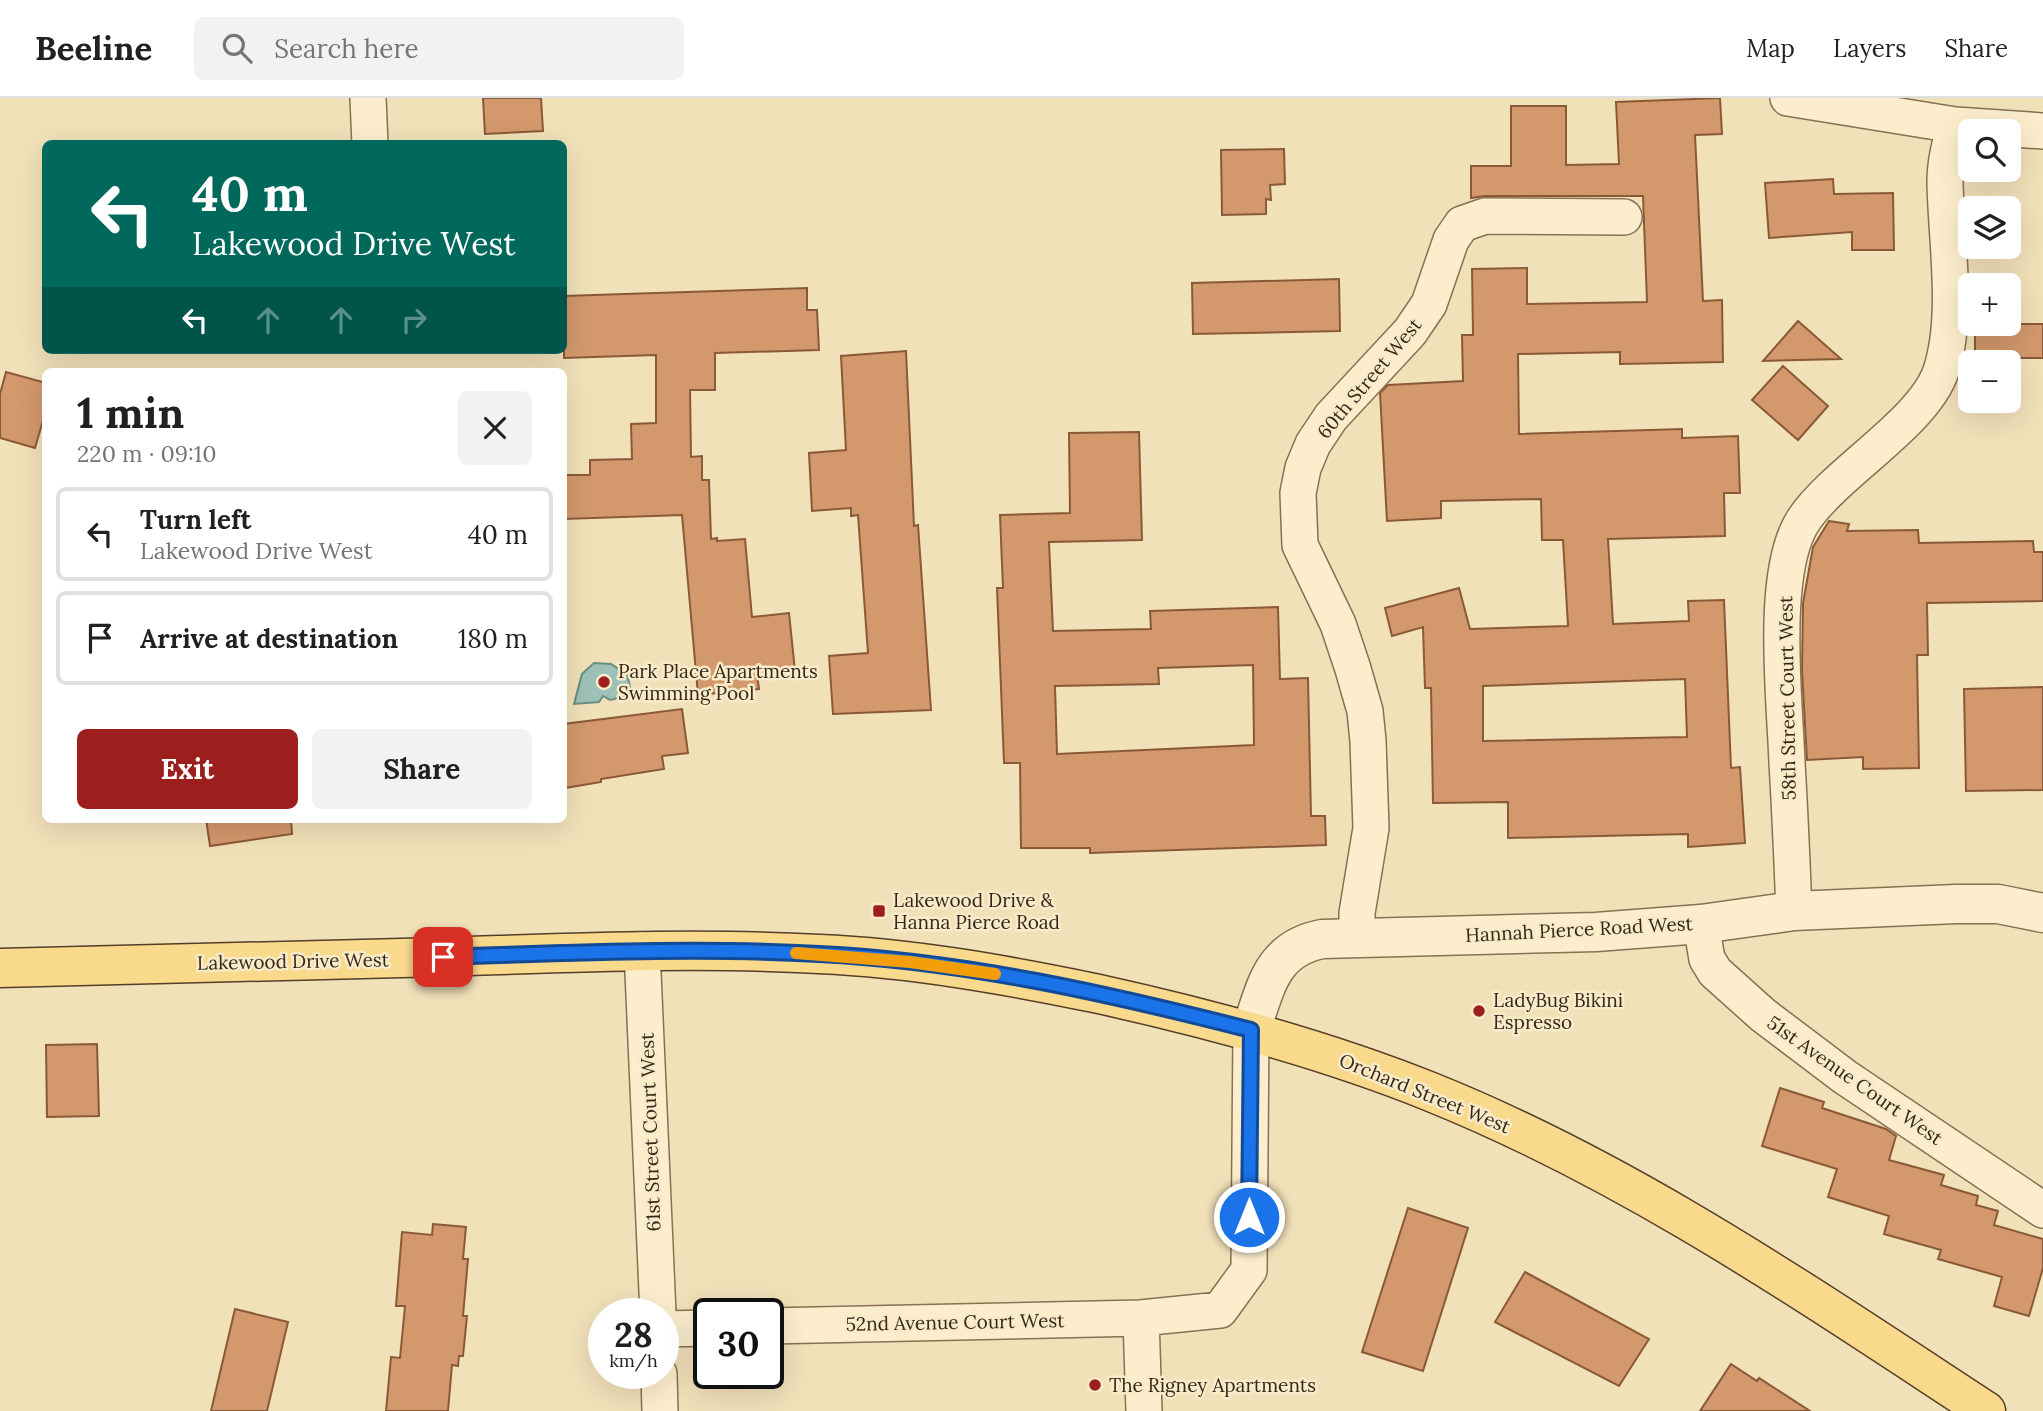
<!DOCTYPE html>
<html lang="en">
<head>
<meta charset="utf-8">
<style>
  :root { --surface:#fff; --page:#f2f2f2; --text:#202124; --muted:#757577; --line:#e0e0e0; --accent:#9c1f1e }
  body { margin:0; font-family:Lora,serif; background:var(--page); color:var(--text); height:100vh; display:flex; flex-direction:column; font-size:26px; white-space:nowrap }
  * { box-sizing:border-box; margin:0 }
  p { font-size:23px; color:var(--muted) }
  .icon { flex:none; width:38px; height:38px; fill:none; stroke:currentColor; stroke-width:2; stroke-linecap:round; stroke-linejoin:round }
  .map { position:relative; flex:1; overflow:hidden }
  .side { position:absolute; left:42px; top:270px; width:525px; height:455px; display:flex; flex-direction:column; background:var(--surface); border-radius:10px; box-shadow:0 7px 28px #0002 }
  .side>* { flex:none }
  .hud { position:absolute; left:42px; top:42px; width:525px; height:214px; border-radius:10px; box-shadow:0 7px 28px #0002; background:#00695c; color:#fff; overflow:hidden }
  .tools { position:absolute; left:1958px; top:21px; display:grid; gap:14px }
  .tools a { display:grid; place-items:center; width:63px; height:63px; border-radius:10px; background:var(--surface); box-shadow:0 7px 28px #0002; font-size:35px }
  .speed { position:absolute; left:588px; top:1200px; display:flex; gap:14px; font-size:35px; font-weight:700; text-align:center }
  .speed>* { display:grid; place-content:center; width:91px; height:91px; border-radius:50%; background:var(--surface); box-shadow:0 7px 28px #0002; line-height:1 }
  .speed small { font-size:18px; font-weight:400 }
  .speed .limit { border:4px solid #111; border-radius:10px; background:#fff; color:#111 }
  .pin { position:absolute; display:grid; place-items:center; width:60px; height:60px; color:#fff; margin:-30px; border-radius:14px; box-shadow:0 4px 10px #0006 }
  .me { position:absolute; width:77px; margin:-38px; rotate:0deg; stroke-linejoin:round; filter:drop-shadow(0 0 5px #0008) }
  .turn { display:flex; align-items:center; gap:24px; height:147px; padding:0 35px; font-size:32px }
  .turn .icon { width:91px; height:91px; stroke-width:2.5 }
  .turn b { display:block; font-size:49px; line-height:60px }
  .lanes { display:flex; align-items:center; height:66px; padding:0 35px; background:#0003; justify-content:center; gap:35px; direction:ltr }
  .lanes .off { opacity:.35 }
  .round { display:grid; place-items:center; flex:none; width:74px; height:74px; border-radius:10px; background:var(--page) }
  .headline { display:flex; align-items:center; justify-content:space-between; height:119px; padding:0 35px }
  h1 { font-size:42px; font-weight:700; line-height:52px }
  .cta { display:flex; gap:14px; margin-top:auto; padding:14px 35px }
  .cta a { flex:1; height:80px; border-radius:10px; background:var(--accent); color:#fff; font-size:28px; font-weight:700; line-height:80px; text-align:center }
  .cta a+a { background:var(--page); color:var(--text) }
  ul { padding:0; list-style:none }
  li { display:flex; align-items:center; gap:21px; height:94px; margin:0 14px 10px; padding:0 21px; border:4px solid var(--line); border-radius:10px }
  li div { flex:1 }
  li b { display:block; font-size:26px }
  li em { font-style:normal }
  header { display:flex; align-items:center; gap:42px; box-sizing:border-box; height:98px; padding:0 35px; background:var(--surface); border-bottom:2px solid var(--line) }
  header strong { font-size:33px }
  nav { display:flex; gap:38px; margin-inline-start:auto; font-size:24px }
  .search { width:490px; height:63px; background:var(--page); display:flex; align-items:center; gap:18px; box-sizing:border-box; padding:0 24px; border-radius:10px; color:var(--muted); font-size:26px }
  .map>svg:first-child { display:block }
</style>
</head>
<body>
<header>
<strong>Beeline</strong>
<div class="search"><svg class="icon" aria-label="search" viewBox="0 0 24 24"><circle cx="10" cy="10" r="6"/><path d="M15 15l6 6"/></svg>Search here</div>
<nav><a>Map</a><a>Layers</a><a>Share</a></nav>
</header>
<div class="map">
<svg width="2043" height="1313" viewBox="0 0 2043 1313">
  <rect width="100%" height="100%" fill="#f1e1b9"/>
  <!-- water -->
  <path fill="#9ec1b7" stroke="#668f85" stroke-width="2" d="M 594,565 L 611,566 L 627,576 L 632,597 L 610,602 L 603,598 L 599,604 L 574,606 L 582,576 Z"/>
  <!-- building -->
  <path fill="#d3986c" stroke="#8a5937" stroke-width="2" fill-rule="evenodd" d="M 483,0 L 541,0 L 543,33 L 485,36 Z
    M 1720,0 L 1722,36 L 1695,37 L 1703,203 L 1722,202 L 1723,264 L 1620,266 L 1620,254 L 1518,256 L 1519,336 L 1682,331 L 1682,340 L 1738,338 L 1740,395 L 1724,395 L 1725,438 L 1608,441 L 1613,526 L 1689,523 L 1688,503 L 1724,502 L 1731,670 L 1740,669 L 1745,745 L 1688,749 L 1688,736 L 1508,740 L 1508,704 L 1433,705 L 1431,590 L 1425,590 L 1423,529 L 1392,538 L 1385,510 L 1459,490 L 1470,531 L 1568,528 L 1563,442 L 1542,442 L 1541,401 L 1441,403 L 1441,420 L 1387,423 L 1380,295 L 1388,287 L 1463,283 L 1462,237 L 1473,237 L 1472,171 L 1527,170 L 1527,206 L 1647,204 L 1643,98 L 1485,98 L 1471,100 L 1471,68 L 1511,68 L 1511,8 L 1566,8 L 1566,67 L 1619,66 L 1616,4 ZM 1685,581 L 1687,639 L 1483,643 L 1483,588 Z
    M 1284,51 L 1285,86 L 1270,87 L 1271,102 L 1266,101 L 1266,116 L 1222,117 L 1221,52 Z
    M 1833,81 L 1834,96 L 1893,95 L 1894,152 L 1852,152 L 1852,134 L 1769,140 L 1765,85 Z
    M 1339,181 L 1340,233 L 1193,236 L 1192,185 Z
    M 807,190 L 807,212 L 817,212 L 819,252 L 715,255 L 715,292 L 690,292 L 691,359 L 702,358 L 702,382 L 709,382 L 711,441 L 717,440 L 717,443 L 745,441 L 752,519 L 789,515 L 795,573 L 757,576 L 759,591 L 698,597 L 682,417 L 564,421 L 564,377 L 590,377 L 590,362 L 632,361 L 631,326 L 656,325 L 656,257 L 564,260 L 564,198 Z
    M 1798,223 L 1841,261 L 1763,263 Z
    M 1975,226 L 2043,226 L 2043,260 L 1975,260 Z
    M 906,253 L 914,428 L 918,427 L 931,612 L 833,616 L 829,558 L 868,555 L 858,417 L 851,418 L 851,410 L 812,413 L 809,355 L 846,352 L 841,258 Z
    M 1783,268 L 1828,308 L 1798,342 L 1752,302 Z
    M 6,274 L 46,285 L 46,312 L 35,350 L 0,340 L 0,296 Z
    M 1139,334 L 1142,442 L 1049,444 L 1053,533 L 1151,531 L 1150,513 L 1278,509 L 1280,581 L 1308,580 L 1311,718 L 1325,718 L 1326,747 L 1090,755 L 1090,750 L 1021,750 L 1020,665 L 1004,665 L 997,490 L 1003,490 L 1000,417 L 1070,415 L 1069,335 ZM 1253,567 L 1254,647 L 1057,656 L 1055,588 L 1159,586 L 1158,570 Z
    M 1829,423 L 1849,426 L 1847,433 L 1918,432 L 1919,445 L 2033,443 L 2034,454 L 2043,454 L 2043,503 L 1927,505 L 1928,557 L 1917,557 L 1919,670 L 1863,671 L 1863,659 L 1807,662 L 1802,573 L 1803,505 L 1813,449 Z
    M 2043,589 L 2043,692 L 1966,693 L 1964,591 Z
    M 682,611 L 688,655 L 662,658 L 664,671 L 601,681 L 601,684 L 565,690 L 564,626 Z
    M 206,721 L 291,721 L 292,736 L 210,748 Z
    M 97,946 L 99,1018 L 47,1019 L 46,947 Z
    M 1780,990 L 1824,1004 L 1822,1010 L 1886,1031 L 1896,1038 L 1889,1062 L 1944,1077 L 1941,1087 L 1978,1098 L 1976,1107 L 1998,1113 L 1994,1127 L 2043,1141 L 2043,1170 L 2029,1218 L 1994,1208 L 2002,1179 L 1938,1161 L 1941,1152 L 1884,1136 L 1889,1118 L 1828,1099 L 1837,1071 L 1762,1048 Z
    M 1408,1110 L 1468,1130 L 1423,1273 L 1362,1254 Z
    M 433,1126 L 466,1129 L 463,1161 L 468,1161 L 463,1218 L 467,1218 L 463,1258 L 459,1258 L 458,1268 L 452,1267 L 448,1313 L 386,1313 L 391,1259 L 400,1260 L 405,1208 L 396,1208 L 402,1134 L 432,1137 Z
    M 1525,1174 L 1649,1241 L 1619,1288 L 1495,1224 Z
    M 235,1211 L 288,1224 L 267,1313 L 211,1313 Z
    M 1731,1266 L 1757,1283 L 1759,1280 L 1810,1313 L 1700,1313 Z"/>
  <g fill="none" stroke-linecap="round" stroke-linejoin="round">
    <defs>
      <path id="minor" d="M 368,0 L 370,46
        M 1788,0 L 1955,27 L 2043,33
        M 1794,813 C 1792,763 1790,714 1787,665 C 1785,603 1769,470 1805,420 C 1838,373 1924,324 1941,273 C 1959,217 1946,143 1945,84 C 1945,64 1950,45 1955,27
        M 1701,826 L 1707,861 L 1715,874 L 1763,917 L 1845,979 L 2043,1112
        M 1357,840 L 1357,815 L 1371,730 L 1368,643 L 1365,613 L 1353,571 L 1338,526 L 1300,447 L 1298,395 L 1303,370 L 1313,346 L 1331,319 L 1410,234 L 1429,206 L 1451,142 L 1462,126 L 1485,118 L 1624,119
        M 642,852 L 658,1216
        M 768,1228 L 1141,1220
        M 663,1231 L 709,1230
        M 659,1276 L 660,1313
        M 1144,1313 L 1141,1220 L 1220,1212 L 1249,1172 L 1251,932"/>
      <path id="tertiary" d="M 1251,932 C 1266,889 1271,851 1322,841 L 1596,834 L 1701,826 L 1794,813 L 1956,806 L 1998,806 L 2043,815"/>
      <path id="primary" d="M 0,870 C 147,867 294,863 441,859 C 567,855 693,849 819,856 C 913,860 1007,877 1099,896 C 1212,921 1324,951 1431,994 C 1630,1074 1807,1196 1986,1313"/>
    </defs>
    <!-- minor casing -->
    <use href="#minor" stroke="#897053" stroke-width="38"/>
    <!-- tertiary casing -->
    <use href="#tertiary" stroke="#897053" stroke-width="41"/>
    <!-- primary casing -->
    <use href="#primary" stroke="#553e28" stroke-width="41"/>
    <!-- minor -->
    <use href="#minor" stroke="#fceecd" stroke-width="35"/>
    <!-- tertiary -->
    <use href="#tertiary" stroke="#fceecd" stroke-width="38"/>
    <!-- primary -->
    <use href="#primary" stroke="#f9d98c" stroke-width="38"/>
  </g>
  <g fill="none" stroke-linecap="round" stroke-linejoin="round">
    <defs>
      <path id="route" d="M 443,859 C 568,855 694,849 819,856 C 965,863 1110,896 1251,932 L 1249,1119"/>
    </defs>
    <!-- route casing -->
    <use href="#route" stroke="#114b97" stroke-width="18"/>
    <!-- route -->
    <use href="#route" stroke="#1a73e8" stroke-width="12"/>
    <!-- slow -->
    <path stroke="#f59e0b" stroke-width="12" d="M 796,855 L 910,864 L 995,876"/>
  </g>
  <!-- markers -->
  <g fill="#9c1f1e" stroke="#f8ebc9" stroke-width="2.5">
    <circle cx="604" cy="584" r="7"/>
    <rect x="872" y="806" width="14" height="14" rx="3.5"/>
    <circle cx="1479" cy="913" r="7"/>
    <circle cx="1095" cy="1287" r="7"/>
  </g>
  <g text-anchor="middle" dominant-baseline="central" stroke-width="5" stroke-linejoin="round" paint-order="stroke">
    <!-- street labels -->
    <g font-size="19" fill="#362819" stroke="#f8ebc9">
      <text transform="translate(1369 280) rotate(-50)">60th Street West</text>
      <text transform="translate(1787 600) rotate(-91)">58th Street Court West</text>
      <text transform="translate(1579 831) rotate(-3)">Hannah Pierce Road West</text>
      <text transform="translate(293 863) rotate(-1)">Lakewood Drive West</text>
      <text transform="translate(1855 982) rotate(35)">51st Avenue Court West</text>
      <text transform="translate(1425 995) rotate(22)">Orchard Street West</text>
      <text transform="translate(650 1034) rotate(-92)">61st Street Court West</text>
      <text transform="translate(955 1224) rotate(-1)">52nd Avenue Court West</text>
    </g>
    <!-- poi labels -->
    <g font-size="19" fill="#362819" stroke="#f8ebc9" text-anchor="start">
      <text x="618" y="573">Park Place Apartments<tspan x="618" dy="22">Swimming Pool</tspan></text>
      <text x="893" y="802">Lakewood Drive &amp;<tspan x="893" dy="22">Hanna Pierce Road</tspan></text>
      <text x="1493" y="902">LadyBug Bikini<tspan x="1493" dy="22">Espresso</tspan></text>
      <text x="1109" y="1287">The Rigney Apartments</text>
    </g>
  </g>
</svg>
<div class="tools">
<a><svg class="icon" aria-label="search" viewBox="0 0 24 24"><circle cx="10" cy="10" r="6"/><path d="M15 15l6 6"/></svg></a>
<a><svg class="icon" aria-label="layers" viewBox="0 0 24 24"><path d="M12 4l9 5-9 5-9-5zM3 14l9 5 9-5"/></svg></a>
<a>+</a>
<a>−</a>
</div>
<div class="speed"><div>28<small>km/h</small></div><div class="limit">30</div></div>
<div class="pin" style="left:443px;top:859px;background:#d93025"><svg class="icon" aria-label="arrive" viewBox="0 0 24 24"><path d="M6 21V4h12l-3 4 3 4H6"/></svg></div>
<svg class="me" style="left:1249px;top:1119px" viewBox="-20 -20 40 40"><circle r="17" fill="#1a73e8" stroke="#fff" stroke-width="3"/><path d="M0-11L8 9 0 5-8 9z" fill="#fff"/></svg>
<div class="hud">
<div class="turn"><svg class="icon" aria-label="left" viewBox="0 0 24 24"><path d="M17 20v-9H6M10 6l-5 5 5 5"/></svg><div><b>40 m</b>Lakewood Drive West</div></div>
<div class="lanes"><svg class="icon" aria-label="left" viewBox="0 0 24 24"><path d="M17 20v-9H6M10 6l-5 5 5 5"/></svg><svg class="icon off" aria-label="ahead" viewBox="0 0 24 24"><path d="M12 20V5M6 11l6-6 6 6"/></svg><svg class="icon off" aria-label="ahead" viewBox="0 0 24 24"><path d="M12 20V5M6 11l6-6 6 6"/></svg><svg class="icon off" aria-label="right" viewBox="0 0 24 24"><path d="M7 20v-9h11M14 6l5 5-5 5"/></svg></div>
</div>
<section class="side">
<div class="headline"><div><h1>1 min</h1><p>220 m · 09:10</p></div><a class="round"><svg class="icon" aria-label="close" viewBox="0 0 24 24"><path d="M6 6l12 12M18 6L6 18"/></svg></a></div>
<ul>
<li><svg class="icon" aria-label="left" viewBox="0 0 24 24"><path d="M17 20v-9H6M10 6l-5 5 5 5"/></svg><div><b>Turn left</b><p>Lakewood Drive West</p></div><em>40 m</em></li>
<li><svg class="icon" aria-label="arrive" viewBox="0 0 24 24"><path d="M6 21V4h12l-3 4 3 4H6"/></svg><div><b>Arrive at destination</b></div><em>180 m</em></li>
</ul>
<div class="cta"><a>Exit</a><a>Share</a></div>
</section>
</div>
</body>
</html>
